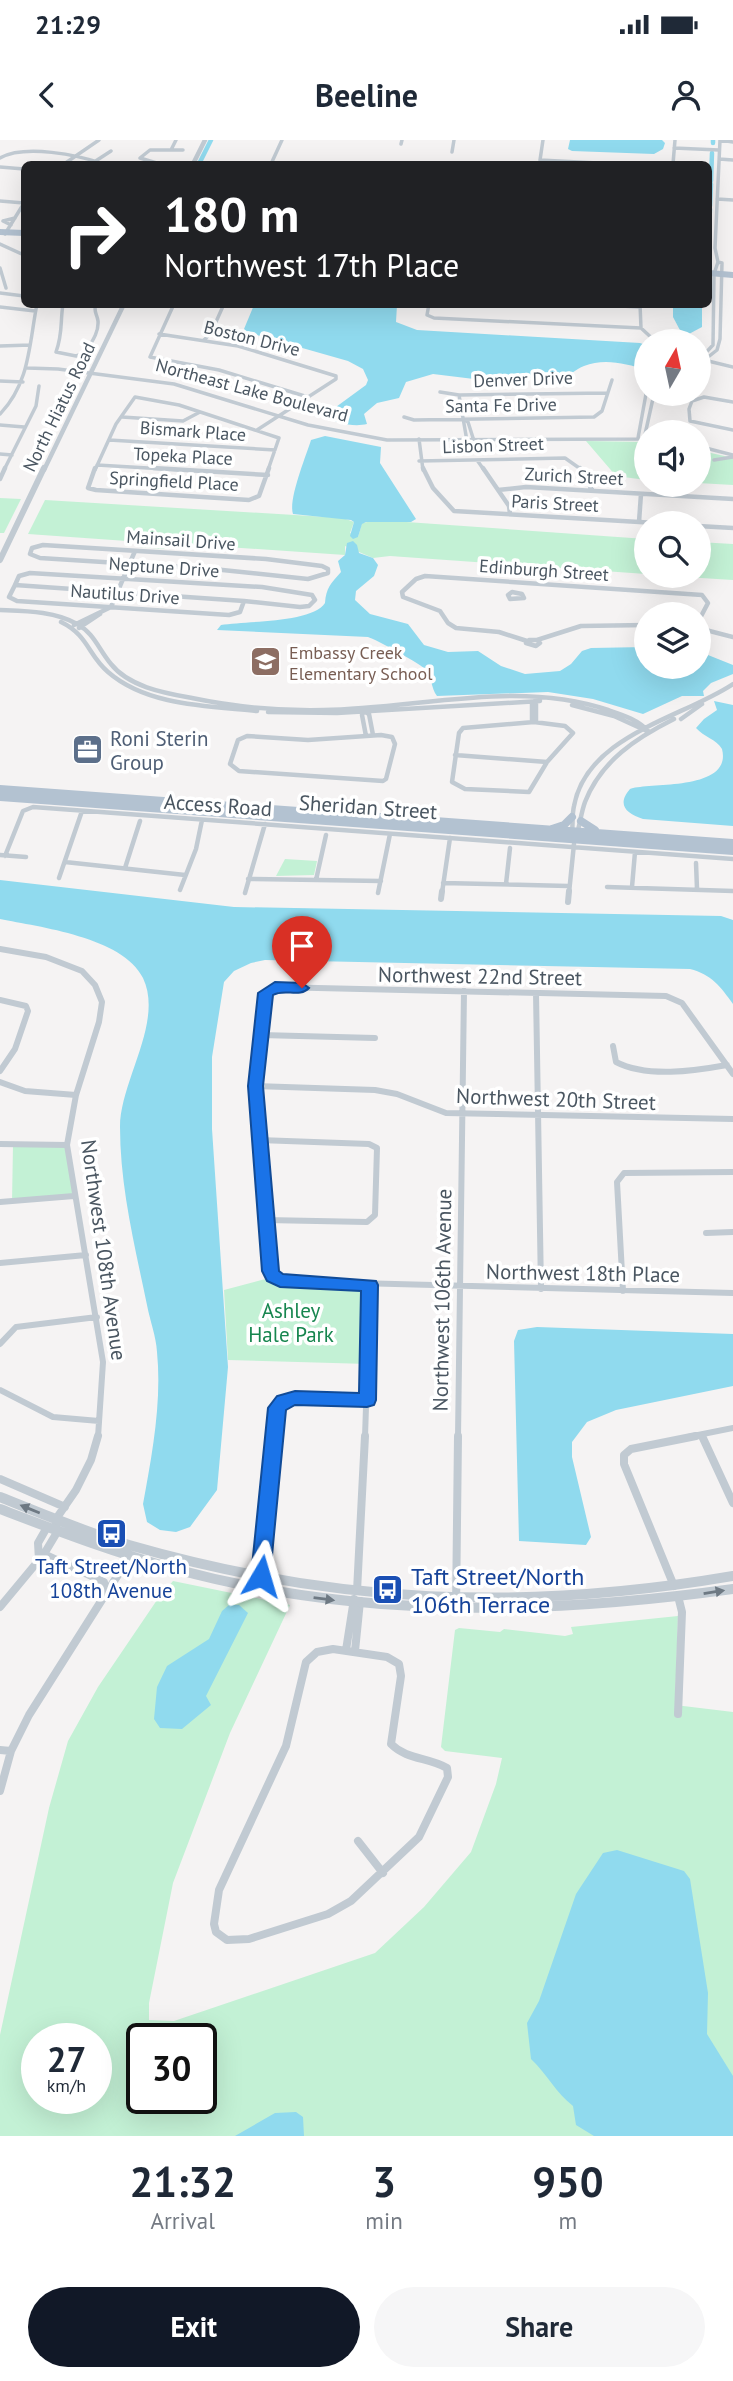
<!DOCTYPE html>
<html lang="en">
<head>
<meta charset="utf-8">
<style>
  :root { --surface:#fff; --page:#f6f6f7; --text:#1f2937; --muted:#747a83; --accent:#111827 }
  body { margin:0; font-family:"PT Sans",sans-serif; background:var(--page); color:var(--text); height:100vh; display:flex; flex-direction:column; font-size:26px; white-space:nowrap }
  * { box-sizing:border-box; margin:0 }
  p { font-size:23px; color:var(--muted) }
  .icon { flex:none; width:38px; height:38px; fill:none; stroke:currentColor; stroke-width:2; stroke-linecap:round; stroke-linejoin:round }
  .map { position:relative; height:1996px; overflow:hidden }
  .side { display:flex; flex-direction:column; background:var(--surface); flex:1 }
  .side>* { flex:none }
  .guide { position:absolute; left:21px; top:21px; width:691px; height:147px; border-radius:10px; box-shadow:0 7px 28px #0002; background:#202124; color:#fff; overflow:hidden }
  .needle { width:46px; rotate:9deg }
  .buttons { position:absolute; left:634px; top:189px; display:grid; gap:14px }
  .buttons a { display:grid; place-items:center; width:77px; height:77px; border-radius:50%; background:var(--surface); box-shadow:0 7px 28px #0002; font-size:35px }
  .speed { position:absolute; left:21px; top:1883px; display:flex; gap:14px; font-size:35px; font-weight:700; text-align:center }
  .speed>* { display:grid; place-content:center; width:91px; height:91px; border-radius:50%; background:var(--surface); box-shadow:0 7px 28px #0002; line-height:1 }
  .speed small { font-size:18px; font-weight:400 }
  .speed .limit { border:4px solid #111; border-radius:10px; background:#fff; color:#111 }
  .pin { position:absolute; display:grid; place-items:center; width:60px; height:60px; color:#fff; margin:-72px -30px; border-radius:50% 50% 50% 0; rotate:-45deg; box-shadow:0 0 7px #0007 }
  .pin .icon { rotate:45deg }
  .me { position:absolute; width:77px; margin:-38px; rotate:7deg; stroke-linejoin:round; filter:drop-shadow(0 0 5px #0008) }
  .turn { display:flex; align-items:center; gap:24px; height:147px; padding:0 28px; font-size:32px }
  .turn .icon { width:91px; height:91px; stroke-width:2.5 }
  .turn b { display:block; font-size:49px; line-height:60px }
  .eta { display:flex; justify-content:space-evenly; align-items:center; height:119px; text-align:center }
  .eta b { font-size:42px; font-weight:600; line-height:49px }
  .action { display:flex; gap:14px; margin-top:auto; padding:14px 28px }
  .action a { flex:1; height:80px; border-radius:42px; background:var(--accent); color:#fff; font-size:28px; font-weight:600; line-height:80px; text-align:center }
  .action a+a { background:var(--page); color:var(--text) }
  .status { display:flex; justify-content:space-between; align-items:center; height:49px; padding:0 35px; background:var(--surface); direction:ltr }
  .status svg { height:19px; fill:currentColor }
  header { display:flex; justify-content:space-between; align-items:center; height:91px; padding:0 28px; background:var(--surface); font-size:32px; font-weight:600 }
  .map>svg:first-child { display:block }
</style>
</head>
<body>
<div class="status"><b>21:29</b><svg viewBox="0 0 49 12"><path d="M0 12V9h3v3zM5 12V6h3v6zM10 12V3h3v9zM15 12V0h3v12zM26 1h20v11H26zM47 4h2v5h-2z"/></svg></div>
<header><svg class="icon" aria-label="back" viewBox="0 0 24 24"><path d="M15 5l-7 7 7 7"/></svg>Beeline<svg class="icon" aria-label="person" viewBox="0 0 24 24"><circle cx="12" cy="8" r="4"/><path d="M4 21q1-7 8-7t8 7"/></svg></header>
<div class="map">
<svg width="733" height="1996" viewBox="0 0 733 1996">
  <rect width="100%" height="100%" fill="#f5f3f3"/>
  <!-- green -->
  <path fill="#c3f1d5" fill-rule="evenodd" d="M 586,301 L 646,302 L 646,340 L 616,336 Z
    M 698,310 L 733,318 L 733,345 L 698,343 Z
    M 0,358 L 21,359 L 4,393 L 0,393 Z
    M 45,360 L 343,378 L 354,382 L 350,393 L 358,397 L 362,383 L 378,380 L 646,399 L 646,434 L 390,416 L 373,418 L 345,406 L 345,415 L 167,403 L 165,409 L 139,407 L 141,402 L 28,394 Z
    M 698,402 L 733,404 L 733,440 L 669,436 L 698,436 Z
    M 285,719 L 317,721 L 314,735 L 276,736 Z
    M 13,1005 L 67,1005 L 74,1056 L 12,1062 Z
    M 273,1137 L 280,1141 L 370,1145 L 368,1224 L 228,1220 L 224,1150 Z
    M 173,1441 L 290,1465 L 230,1593 L 173,1743 L 149,1863 L 149,1880 L 174,1881 L 375,1813 L 424,1767 L 471,1712 L 496,1644 L 502,1618 L 445,1611 L 441,1607 L 455,1490 L 459,1488 L 500,1492 L 504,1489 L 565,1496 L 573,1494 L 571,1487 L 678,1476 L 675,1565 L 733,1572 L 733,1996 L 0,1996 L 0,1895 L 49,1668 L 68,1601 L 98,1547 L 157,1460 ZM 37,1899 L 96,1899 L 96,1958 L 37,1958 ZM 142,1899 L 201,1899 L 201,1958 L 142,1958 Z"/>
  <!-- water -->
  <path fill="#90daee" d="M 570,0 L 662,0 L 665,3 L 663,9 L 654,14 L 572,11 L 568,9 Z
    M 254,165 L 397,165 L 396,182 L 417,190 L 640,203 L 646,205 L 646,230 C 626,223 603,218 584,226 C 574,230 571,236 559,237 L 474,239 L 433,234 L 406,242 L 399,258 L 377,263 L 364,274 L 367,284 C 355,287 335,284 325,275 L 366,245 L 368,240 L 363,229 L 348,221 L 246,192 L 244,189 Z
    M 673,165 L 702,165 L 702,187 L 687,195 L 682,194 L 673,177 Z
    M 325,296 L 381,307 L 380,323 L 416,379 L 411,382 L 366,382 L 362,384 L 358,397 L 353,399 L 350,396 L 354,382 L 351,380 L 293,374 C 288,360 306,316 311,300 Z
    M 353,401 L 357,405 L 359,413 L 373,418 L 378,425 L 374,436 L 356,451 L 355,460 L 370,474 L 408,484 L 424,505 L 448,512 L 478,511 L 501,526 L 525,534 L 560,531 L 571,524 L 582,511 L 591,508 L 646,507 L 646,527 L 698,527 L 698,511 L 733,525 L 733,534 L 711,543 L 703,551 L 704,556 L 682,556 L 643,574 L 593,559 L 548,552 L 437,556 C 431,548 432,538 426,530 C 423,525 375,499 368,497 L 217,490 L 221,485 C 246,481 312,483 325,463 C 326,448 331,443 341,432 L 338,421 L 345,415 L 347,403 Z
    M 714,561 L 733,565 L 733,686 L 643,679 C 627,674 616,665 630,649 C 646,642 733,652 722,609 C 716,599 704,597 696,588 L 704,579 L 717,570 Z
    M 0,740 L 234,767 L 721,776 L 733,780 L 733,864 C 721,847 711,834 690,829 L 265,820 L 251,823 L 234,831 L 224,842 L 212,917 L 212,989 L 228,1227 L 217,1350 L 190,1387 L 176,1392 L 160,1390 L 147,1382 L 143,1364 C 152,1315 162,1262 157,1212 C 156,1196 150,1181 147,1165 C 135,1107 120,1047 120,987 C 120,941 164,882 143,838 C 123,797 39,787 0,779 Z
    M 537,1187 L 733,1194 L 733,1246 L 616,1270 L 587,1282 L 572,1302 L 572,1317 L 591,1397 L 586,1405 L 519,1401 L 514,1201 L 518,1190 Z
    M 229,1465 L 239,1465 L 248,1473 L 206,1556 L 211,1565 L 182,1589 L 160,1588 L 154,1579 L 157,1547 L 167,1526 L 209,1499 L 222,1471 Z
    M 617,1710 L 684,1731 L 690,1739 L 708,1853 L 707,1894 L 733,1936 L 733,1996 L 594,1996 L 576,1985 L 573,1966 C 555,1952 548,1935 531,1919 L 527,1883 L 539,1861 L 576,1754 L 603,1713 Z
    M 296,1972 L 303,1977 L 304,1996 L 235,1996 L 275,1973 Z"/>
  <g fill="none" stroke-linecap="round" stroke-linejoin="round">
    <!-- canal -->
    <path stroke="#90daee" stroke-width="4.5" d="M 713,0 L 713,3
      M 199,24 L 211,0
      M 711,41 L 712,13
      M 710,66 L 711,44
      M 709,89 L 710,69"/>
    <!-- minor-far3 -->
    <path stroke="#c1cad2" stroke-width="3.5" d="M 543,0 L 540,20 L 617,24
      M 720,0 L 733,2
      M 401,4 L 402,0
      M 674,8 L 719,10
      M 171,10 L 176,0
      M 452,12 L 454,0
      M 0,18 C 25,4 78,15 104,24
      M 719,19 L 733,20
      M 64,24 L 99,0
      M 91,24 L 111,11
      M 160,24 L 140,18 L 150,10 L 183,10
      M 271,24 L 282,0
      M 673,24 L 675,0
      M 0,27 L 24,29
      M 717,59 L 733,60
      M 0,61 L 24,63
      M 11,85 L 3,81 L 15,78
      M 5,94 L 24,63
      M 0,104 L 24,115
      M 0,128 L 6,148
      M 0,153 L 24,156
      M 63,164 C 60,183 63,193 56,212 L 76,216 L 85,213 C 91,203 99,193 98,181 C 97,173 93,172 96,164
      M 174,164 L 150,217 L 219,230 L 308,257
      M 429,164 L 427,175 L 434,178 L 641,188
      M 582,164 L 640,167
      M 640,164 L 641,188 L 655,201
      M 0,167 L 35,171
      M 159,194 L 238,206 L 336,236 L 336,239 L 257,290
      M 204,200 L 211,193 L 224,164
      M 0,206 L 30,205
      M 704,220 L 733,227
      M 698,221 L 713,205 L 714,134 L 718,122
      M 698,225 L 717,210 L 720,199 L 722,123 L 718,122 L 715,108 L 720,0
      M 27,228 L 58,229 L 174,244 L 308,285 L 387,300 L 646,299
      M 0,241 L 23,242
      M 440,252 L 459,255 L 607,253
      M 459,255 L 467,301
      M 733,262 L 704,257 L 692,261 L 689,269 L 690,281 L 733,290
      M 0,274 C 30,243 29,204 37,164
      M 122,277 L 183,281 L 200,272
      M 404,277 L 414,280 L 594,277 L 602,271 L 612,240
      M 464,279 L 468,282 L 474,301
      M 0,285 L 24,287
      M 638,298 L 646,254
      M 419,299 L 423,330
      M 644,299 L 654,254
      M 109,300 L 275,310
      M 698,306 L 733,315
      M 0,314 L 12,315
      M 477,320 L 484,330
      M 714,320 L 733,317
      M 419,321 L 565,318 L 582,330
      M 97,325 L 182,330
      M 4,330 L 36,266 L 39,246
      M 95,330 L 116,284 L 135,257 L 179,265 L 279,298 L 268,330"/>
    <!-- minor-far2 -->
    <path stroke="#c1cad2" stroke-width="4.5" d="M 95,328 L 88,348 L 96,350 L 249,360 L 259,356 L 269,328
      M 153,328 L 268,335
      M 423,328 L 433,348 L 454,371 L 656,383
      M 483,328 L 509,366 L 510,374
      M 580,328 L 592,350
      M 0,339 L 5,328
      M 498,350 L 526,347 L 733,359
      M 639,382 L 641,354
      M 698,386 L 733,388
      M 43,405 L 266,419 L 322,426 L 328,429 L 328,433 L 308,439 L 213,429 L 40,418 L 30,414 L 32,408 Z
      M 15,445 L 244,461
      M 15,445 L 9,457 L 17,461 L 229,475 L 240,472 L 244,461
      M 15,445 L 19,436 L 30,433 L 262,447 L 312,455 L 315,460 L 309,466 L 300,467 L 244,461
      M 512,452 L 522,454 L 524,458 L 510,459 L 508,455 Z
      M 0,470 C 25,471 55,471 77,484 C 94,493 99,510 111,524 C 129,547 165,553 192,558 C 235,567 280,571 324,570 C 418,569 516,539 608,570 C 623,575 639,580 649,592
      M 61,482 C 88,495 88,515 108,532 C 147,566 208,566 257,571
      M 74,485 L 111,467 L 135,411
      M 79,488 L 100,474
      M 698,488 L 733,497
      M 529,500 L 537,500 L 540,503 L 536,506 L 526,503 Z
      M 537,500 L 581,486 L 646,485
      M 527,501 L 499,492 L 456,488 L 448,483 L 440,471 L 403,457 L 402,452 L 416,439 L 425,436 L 702,455 L 708,463 L 698,482
      M 536,561 L 536,582
      M 572,565 L 614,576 L 649,592
      M 365,569 L 362,575 L 366,596
      M 268,572 L 337,573 L 540,561
      M 365,572 L 369,574 L 373,595
      M 681,579 L 702,564
      M 532,582 L 532,563 L 537,559
      M 534,582 L 565,586 L 573,593 L 547,622 L 529,652 L 465,649 L 452,642 L 459,593 L 463,588 Z
      M 381,595 L 392,597 L 395,604 L 386,639 L 383,641 L 239,631 L 230,624 L 238,600 L 247,596 L 308,600 Z
      M 455,615 L 547,622
      M 572,693 C 573,684 572,674 574,666 C 587,595 682,578 733,544
      M 577,694 C 580,684 581,673 585,662 C 601,621 636,598 674,579
      M 0,715 L 26,717
      M 5,716 L 23,671 L 33,667 L 733,719
      M 65,722 L 185,735
      M 696,723 L 697,749
      M 125,728 L 140,681
      M 59,738 L 82,671
      M 248,739 L 381,741
      M 316,740 L 326,695
      M 443,743 L 568,746
      M 506,744 L 510,708
      M 607,747 L 733,751
      M 632,747 L 635,712
      M 180,750 L 196,709 L 202,680
      M 245,753 L 265,684
      M 378,753 L 390,694
      M 442,753 L 450,698
      M 569,753 L 574,704"/>
    <!-- minor-far1 -->
    <path stroke="#c1cad2" stroke-width="6" d="M 441,759 L 442,751
      M 568,762 L 569,751
      M 0,809 L 46,817 L 82,831 L 95,845 L 102,862 L 99,882 L 76,955 L 67,1005 L 103,1222 L 98,1297
      M 536,853 L 541,1149
      M 0,860 L 26,866 L 28,871 L 15,909 L 0,931
      M 261,895 L 375,898
      M 613,906 L 616,922 C 647,938 694,931 727,925
      M 733,934 L 682,863 L 666,856 L 275,847 L 266,853 L 255,946 L 270,1131 L 273,1137 L 280,1141 L 733,1153
      M 0,942 L 25,951 L 76,955
      M 255,946 L 375,950 L 397,954 L 446,973 L 733,979
      M 259,1000 L 369,1004 L 377,1008 L 375,1075 L 367,1082 L 266,1080
      M 0,1004 L 67,1005
      M 0,1062 L 74,1056
      M 706,1093 L 733,1092
      M 0,1123 L 86,1115
      M 623,1151 L 617,1042 L 624,1033 L 733,1032
      M 0,1204 L 16,1187 L 97,1177
      M 0,1250 L 53,1277 L 99,1281
      M 274,1297 C 275,1288 274,1273 280,1265 C 289,1252 350,1260 367,1260
      M 365,1297 L 370,1145
      M 458,1297 L 464,851
      M 688,1297 L 733,1288"/>
    <!-- minor -->
    <path stroke="#c1cad2" stroke-width="8" d="M 702,1296 L 733,1363
      M 0,1339 L 65,1367
      M 39,1420 L 38,1403 L 46,1389
      M 674,1446 L 624,1324 L 624,1315 L 631,1309 L 696,1296
      M 258,1448 L 274,1296
      M 357,1451 L 365,1296
      M 106,1453 L 118,1435
      M 678,1456 L 682,1472 L 678,1574
      M 0,1467 L 44,1414 L 56,1394 L 56,1379 L 76,1350 L 91,1320 L 98,1296
      M 456,1469 L 458,1296
      M 333,1509 L 387,1517 L 399,1524 L 401,1536 L 391,1604 C 407,1620 428,1617 447,1628 L 448,1637 L 419,1697 L 351,1761 L 328,1774 L 249,1799 L 227,1800 L 216,1792 L 214,1784 L 219,1750 L 286,1606 L 306,1522 L 317,1512 Z
      M 346,1510 L 354,1459
      M 355,1511 L 360,1461
      M 0,1610 L 11,1611
      M 0,1651 L 11,1611 L 29,1575 L 105,1455 L 104,1442 L 44,1414
      M 358,1701 L 383,1733"/>
    <!-- tertiary-far2 -->
    <path stroke="#c1cad2" stroke-width="4.5" d="M 193,24 L 205,0
      M 44,330 L 124,164"/>
    <!-- tertiary-far1 -->
    <path stroke="#c1cad2" stroke-width="6" d="M 0,420 L 44,328"/>
    <!-- tertiary -->
    <path stroke="#c1cad2" stroke-width="10" d="M 0,1357 C 43,1374 85,1392 129,1405 C 334,1464 523,1472 733,1436
      M 0,1369 C 58,1391 115,1413 175,1429 C 359,1479 546,1475 733,1449"/>
    <!-- primary-far1 -->
    <path stroke="#b3c2d1" stroke-width="6" d="M 0,92 L 24,93
      M 709,133 L 733,135"/>
    <!-- primary -->
    <path stroke="#b3c2d1" stroke-width="8" d="M 0,649 L 733,703
      M 0,657 L 733,711
      M 581,681 L 595,690
      M 552,689 L 564,685 L 572,677"/>
  </g>
  <!-- one-way arrows -->
  <defs><path id="oneway-solid" d="M-6-.8H1V-3.2L6.5 0L1 3.2V.8H-6Z" transform="scale(1.75)"/></defs>
  <g fill="#6e7983">
    <use href="#oneway-solid" transform="translate(30 1369) rotate(-158)"/>
    <use href="#oneway-solid" transform="translate(714 1452) rotate(-9)"/>
    <use href="#oneway-solid" transform="translate(324 1459) rotate(7)"/>
  </g>
  <!-- route -->
  <path fill="#1a73e8" stroke="#114b97" stroke-width="2" d="M 275,842 L 302,843 L 309,848 C 300,858 284,848 273,855 L 263,946 L 279,1131 L 283,1134 L 376,1141 L 378,1145 L 376,1260 L 374,1265 L 367,1267 L 295,1265 L 286,1270 L 270,1436 L 268,1442 L 261,1444 L 254,1442 L 251,1436 L 268,1268 L 277,1256 L 295,1251 L 359,1253 L 361,1151 L 280,1147 L 267,1141 L 262,1131 L 248,946 L 258,853 Z"/>
  <!-- icons -->
  <defs>
    <symbol id="school-square" viewBox="-11 -11 22 22"><rect x="-9" y="-9" width="18" height="18" rx="4" fill="#8d6e63" stroke="#fff"/><path d="M0-5L7-2L0 1L-7-2ZM-4 1L0 2.5L4 1V4Q0 6-4 4Z" fill="#fff"/></symbol>
    <symbol id="office-square" viewBox="-11 -11 22 22"><rect x="-9" y="-9" width="18" height="18" rx="4" fill="#5c6f8a" stroke="#fff"/><path d="M-6-3h4V-5.5h4V-3h4V5H-6ZM-1-4.5V-3h2v-1.5ZM-6 0V1H6V0Z" fill="#fff"/></symbol>
    <symbol id="bus-square" viewBox="-11 -11 22 22"><rect x="-9" y="-9" width="18" height="18" rx="4" fill="#1a4fb4" stroke="#fff"/><path d="M-5-6H5V4H4V6H2V4H-2V6H-4V4H-5ZM-3.5-4V0h7V-4ZM-3.5 1.2v1.5H-2V1.2ZM2 1.2v1.5H3.5V1.2Z" fill="#fff"/></symbol>
  </defs>
  <g fill-rule="evenodd">
    <use href="#school-square" x="248" y="504" width="35" height="35"/>
    <use href="#office-square" x="70" y="592" width="35" height="35"/>
    <use href="#bus-square" x="94" y="1376" width="35" height="35"/>
    <use href="#bus-square" x="370" y="1432" width="35" height="35"/>
  </g>
  <g text-anchor="middle" dominant-baseline="central" stroke-width="7" stroke-linejoin="round" paint-order="stroke">
    <!-- far-street labels -->
    <g font-size="18" fill="#4a5661" stroke="#fff">
      <text transform="translate(252 198) rotate(14)">Boston Drive</text>
      <text transform="translate(523 239) rotate(-2)">Denver Drive</text>
      <text transform="translate(252 250) rotate(15)">Northeast Lake Boulevard</text>
      <text transform="translate(501 265) rotate(-1)">Santa Fe Drive</text>
      <text transform="translate(59 267) rotate(-64)">North Hiatus Road</text>
      <text transform="translate(193 291) rotate(4)">Bismark Place</text>
      <text transform="translate(493 305) rotate(-2)">Lisbon Street</text>
      <text transform="translate(183 316) rotate(3)">Topeka Place</text>
      <text transform="translate(574 336) rotate(3)">Zurich Street</text>
      <text transform="translate(174 341) rotate(3)">Springfield Place</text>
      <text transform="translate(555 363) rotate(3)">Paris Street</text>
      <text transform="translate(181 400) rotate(4)">Mainsail Drive</text>
      <text transform="translate(164 427) rotate(4)">Neptune Drive</text>
      <text transform="translate(544 430) rotate(4)">Edinburgh Street</text>
      <text transform="translate(125 454) rotate(4)">Nautilus Drive</text>
    </g>
    <!-- far-education labels -->
    <g font-size="18" fill="#785e54" stroke="#fff" text-anchor="start">
      <text x="289" y="512">Embassy Creek<tspan x="289" dy="21">Elementary School</tspan></text>
    </g>
    <!-- service labels -->
    <g font-size="21" fill="#4e5e75" stroke="#fff" text-anchor="start">
      <text x="110" y="598">Roni Sterin<tspan x="110" dy="24">Group</tspan></text>
    </g>
    <!-- street labels -->
    <g font-size="21" fill="#4a5661" stroke="#fff">
      <text transform="translate(218 665) rotate(4)">Access Road</text>
      <text transform="translate(368 667) rotate(4)">Sheridan Street</text>
      <text transform="translate(480 836) rotate(1)">Northwest 22nd Street</text>
      <text transform="translate(556 959) rotate(2)">Northwest 20th Street</text>
      <text transform="translate(104 1110) rotate(82)">Northwest 108th Avenue</text>
      <text transform="translate(583 1133) rotate(1)">Northwest 18th Place</text>
      <text transform="translate(442 1160) rotate(-89)">Northwest 106th Avenue</text>
    </g>
    <!-- park labels -->
    <g font-size="21" fill="#17864f" stroke="#fff">
      <text x="291" y="1170">Ashley<tspan x="291" dy="24">Hale Park</tspan></text>
    </g>
    <!-- transit labels -->
    <g font-size="21" fill="#164399" stroke="#fff">
      <text x="111" y="1426">Taft Street/North<tspan x="111" dy="24">108th Avenue</tspan></text>
    </g>
    <!-- near-transit labels -->
    <g font-size="24" fill="#164399" stroke="#fff" text-anchor="start">
      <text x="411" y="1436">Taft Street/North<tspan x="411" dy="28">106th Terrace</tspan></text>
    </g>
  </g>
</svg>
<div class="buttons">
<a><svg class="needle" viewBox="-14 -14 28 28"><path d="M0-13l5 13h-10z" fill="#e53935"/><path d="M0 13l5-13h-10z" fill="#747a83"/></svg></a>
<a><svg class="icon" aria-label="sound" viewBox="0 0 24 24"><path d="M4 9h4l5-4v14l-5-4H4zM17 9q2 3 0 6"/></svg></a>
<a><svg class="icon" aria-label="search" viewBox="0 0 24 24"><circle cx="10" cy="10" r="6"/><path d="M15 15l6 6"/></svg></a>
<a><svg class="icon" aria-label="layers" viewBox="0 0 24 24"><path d="M12 4l9 5-9 5-9-5zM3 14l9 5 9-5"/></svg></a>
</div>
<div class="speed"><div>27<small>km/h</small></div><div class="limit">30</div></div>
<div class="pin" style="left:302px;top:848px;background:#d93025"><svg class="icon" aria-label="arrive" viewBox="0 0 24 24"><path d="M6 21V4h12l-3 4 3 4H6"/></svg></div>
<svg class="me" style="left:261px;top:1436px" viewBox="-20 -20 40 40"><path d="M0-17L14 15 0 8-14 15z" fill="#1a73e8" stroke="#fff" stroke-width="4"/></svg>
<div class="guide">
<div class="turn"><svg class="icon" aria-label="right" viewBox="0 0 24 24"><path d="M7 20v-9h11M14 6l5 5-5 5"/></svg><div><b>180 m</b>Northwest 17th Place</div></div>
</div>
</div>
<section class="side">
<div class="eta">
<div><b>21:32</b><p>Arrival</p></div>
<div><b>3</b><p>min</p></div>
<div><b>950</b><p>m</p></div>
</div>
<div class="action"><a>Exit</a><a>Share</a></div>
</section>
</body>
</html>
